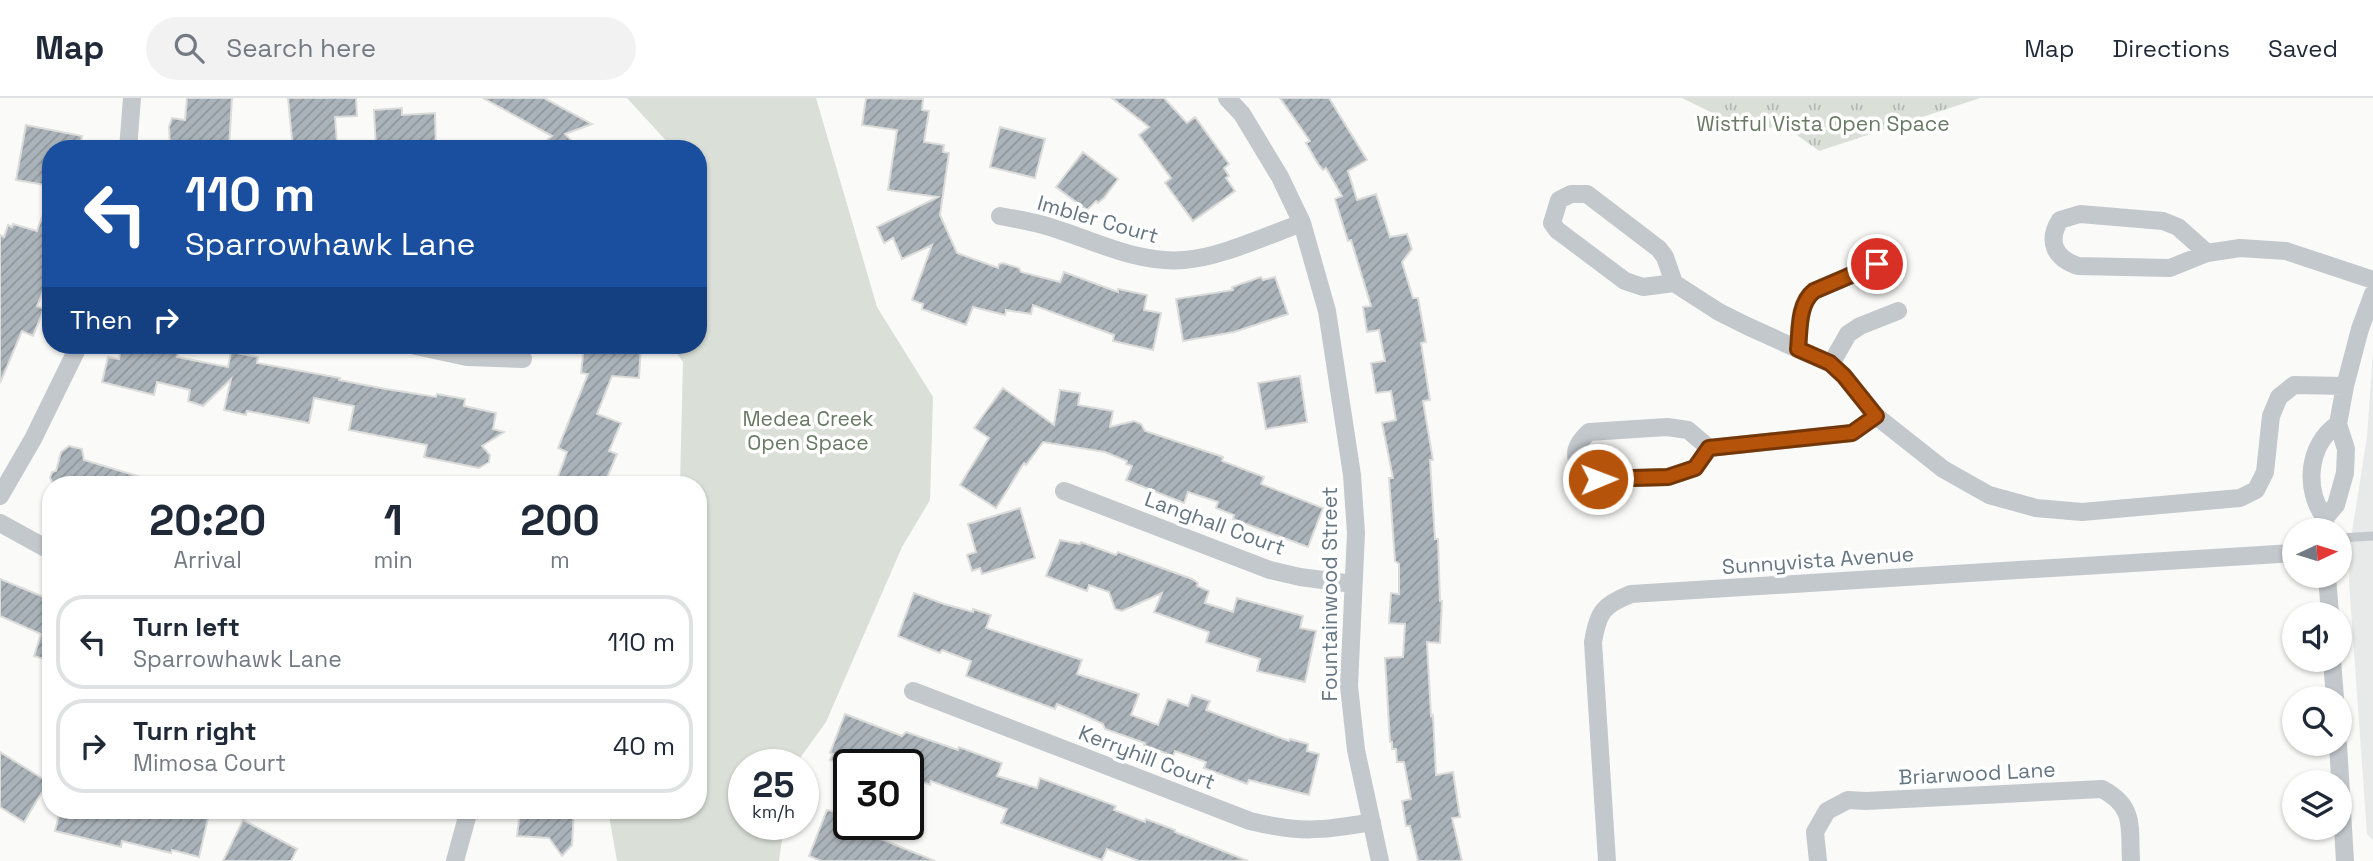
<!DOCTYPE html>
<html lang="en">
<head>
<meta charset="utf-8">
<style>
  :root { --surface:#fff; --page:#f2f2f3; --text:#1f2937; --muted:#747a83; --line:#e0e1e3 }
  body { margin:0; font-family:"Space Grotesk",sans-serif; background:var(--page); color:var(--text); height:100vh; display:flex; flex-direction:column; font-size:26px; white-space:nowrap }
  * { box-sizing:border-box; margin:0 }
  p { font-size:23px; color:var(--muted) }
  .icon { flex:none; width:38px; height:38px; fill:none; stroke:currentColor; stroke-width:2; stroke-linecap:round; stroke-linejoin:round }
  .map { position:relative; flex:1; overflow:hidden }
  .panel { position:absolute; left:42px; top:378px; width:665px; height:343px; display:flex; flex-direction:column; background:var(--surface); border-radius:28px; box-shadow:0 2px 5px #0004 }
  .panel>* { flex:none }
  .guide { position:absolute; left:42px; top:42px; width:665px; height:214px; border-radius:28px; box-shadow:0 2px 5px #0004; background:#1a4fa0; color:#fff; overflow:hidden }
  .needle { width:46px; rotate:86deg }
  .buttons { position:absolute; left:2282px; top:420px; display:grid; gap:14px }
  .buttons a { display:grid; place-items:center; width:70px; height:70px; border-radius:50%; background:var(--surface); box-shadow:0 2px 5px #0004; font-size:35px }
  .speed { position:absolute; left:728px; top:651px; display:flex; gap:14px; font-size:35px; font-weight:700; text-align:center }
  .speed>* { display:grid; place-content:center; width:91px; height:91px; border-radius:50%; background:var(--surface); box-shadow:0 2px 5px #0004; line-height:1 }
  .speed small { font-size:18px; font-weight:400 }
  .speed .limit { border:4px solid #111; border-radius:10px; background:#fff; color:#111 }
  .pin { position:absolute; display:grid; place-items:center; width:60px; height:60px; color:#fff; margin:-30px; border:4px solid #fff; border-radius:50%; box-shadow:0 2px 7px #0007 }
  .me { position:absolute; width:77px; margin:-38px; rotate:89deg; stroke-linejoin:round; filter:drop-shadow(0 0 5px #0008) }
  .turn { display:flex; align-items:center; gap:24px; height:147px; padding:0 28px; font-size:32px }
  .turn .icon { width:91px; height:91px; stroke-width:2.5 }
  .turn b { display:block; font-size:49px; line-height:60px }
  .then { display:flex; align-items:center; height:66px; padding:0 28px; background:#0003; gap:14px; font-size:26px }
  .eta { display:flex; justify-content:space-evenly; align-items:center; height:119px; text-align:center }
  .eta b { font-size:42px; font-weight:600; line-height:49px }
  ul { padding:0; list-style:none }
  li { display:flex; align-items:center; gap:21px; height:94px; margin:0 14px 10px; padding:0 14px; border:4px solid var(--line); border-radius:28px }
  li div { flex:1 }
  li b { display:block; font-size:26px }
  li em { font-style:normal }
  header { display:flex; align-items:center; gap:42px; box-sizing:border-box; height:98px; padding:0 35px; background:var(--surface); border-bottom:2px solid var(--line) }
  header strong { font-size:33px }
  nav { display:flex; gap:38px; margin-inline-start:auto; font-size:24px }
  .search { width:490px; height:63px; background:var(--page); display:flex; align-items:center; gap:18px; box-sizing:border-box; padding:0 24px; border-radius:38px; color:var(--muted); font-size:26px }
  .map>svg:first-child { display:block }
</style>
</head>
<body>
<header>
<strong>Map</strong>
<div class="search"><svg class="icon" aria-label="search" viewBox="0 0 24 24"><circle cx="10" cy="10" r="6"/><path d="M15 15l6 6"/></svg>Search here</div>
<nav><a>Map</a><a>Directions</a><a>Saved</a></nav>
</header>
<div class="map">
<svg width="2373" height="763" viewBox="0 0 2373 763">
  <defs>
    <pattern id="park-tufts" width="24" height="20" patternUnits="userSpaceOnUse" patternTransform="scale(1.75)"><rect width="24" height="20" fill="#dadfd7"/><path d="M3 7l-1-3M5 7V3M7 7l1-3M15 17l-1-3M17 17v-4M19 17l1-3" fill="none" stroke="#b4b9b4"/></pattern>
    <pattern id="building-hatch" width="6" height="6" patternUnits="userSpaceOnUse" patternTransform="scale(1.75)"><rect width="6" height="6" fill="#aab3b9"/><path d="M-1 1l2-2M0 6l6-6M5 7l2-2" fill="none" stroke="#8e969c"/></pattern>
  </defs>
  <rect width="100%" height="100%" fill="#fafaf8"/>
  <!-- built -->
  <path fill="#e8e9e9" d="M 2373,253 L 2373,742 L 2367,736 L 2349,484 L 2350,446 L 2367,339 Z"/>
  <!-- grass -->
  <path fill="#dadfd7" d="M 627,0 L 816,0 L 877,209 L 933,299 L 930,402 L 902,449 L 826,624 L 795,667 L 744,667 L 744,726 L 784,726 L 779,763 L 617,763 L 608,712 L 698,712 L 698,387 L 680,387 L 683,264 L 676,254 L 675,247 L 698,247 L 698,51 L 670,51 L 670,47 Z"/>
  <!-- park -->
  <path fill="url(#park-tufts)" d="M 1682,0 L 1980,0 L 1819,53 L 1786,29 L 1745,31 Z"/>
  <!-- building -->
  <path fill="url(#building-hatch)" stroke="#dcdcda" stroke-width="2" d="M 187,0 L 232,0 L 229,51 L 170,48 L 169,29 L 172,20 L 185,22 Z
    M 288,0 L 356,0 L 357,18 L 335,19 L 337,45 L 314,46 L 310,51 L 293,51 Z
    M 483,0 L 544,0 L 592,26 L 565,36 L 580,51 L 536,51 L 552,38 Z
    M 866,0 L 923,1 L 922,12 L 929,13 L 924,44 L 944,47 L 943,54 L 949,55 L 940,117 L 957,155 L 998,170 L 999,166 L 1003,165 L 1019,170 L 1021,174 L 1060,184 L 1064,174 L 1118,194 L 1118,191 L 1147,197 L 1144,212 L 1161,215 L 1153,252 L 1113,243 L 1114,237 L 1033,207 L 1031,216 L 1006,212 L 1005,217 L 973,209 L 966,227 L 922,211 L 923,206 L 912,202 L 932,147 L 902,161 L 893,140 L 884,145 L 877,129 L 938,99 L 888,92 L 897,32 L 862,27 Z
    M 1112,0 L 1164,0 L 1187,25 L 1195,19 L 1229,66 L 1224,70 L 1229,78 L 1226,80 L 1235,93 L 1193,123 L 1165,85 L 1171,80 L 1139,37 L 1149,29 Z
    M 1280,0 L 1329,0 L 1367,62 L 1348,73 L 1357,102 L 1376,96 L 1390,139 L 1407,136 L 1412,151 L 1402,164 L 1413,200 L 1418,200 L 1426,244 L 1421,245 L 1430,302 L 1423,303 L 1433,362 L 1430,362 L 1435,441 L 1438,441 L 1440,503 L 1442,503 L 1440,545 L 1427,544 L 1431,618 L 1433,617 L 1436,677 L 1453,674 L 1460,719 L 1452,720 L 1462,763 L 1418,763 L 1410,728 L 1406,728 L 1402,703 L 1411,701 L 1404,664 L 1397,664 L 1396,651 L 1392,651 L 1392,644 L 1390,644 L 1385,560 L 1403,559 L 1405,526 L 1389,525 L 1391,495 L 1399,496 L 1399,466 L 1395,463 L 1389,380 L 1393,380 L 1382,325 L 1396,322 L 1391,293 L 1376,295 L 1371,265 L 1385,263 L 1379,232 L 1367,234 L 1363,209 L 1371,208 L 1351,142 L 1348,143 L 1335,101 L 1342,98 L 1326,70 L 1323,72 L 1318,66 L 1306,45 L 1310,43 Z
    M 402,10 L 402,17 L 435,15 L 436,51 L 376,51 L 374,12 Z
    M 26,27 L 82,38 L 80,51 L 51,51 L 51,88 L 16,82 Z
    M 1000,29 L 1045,41 L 1035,80 L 990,69 Z
    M 1083,54 L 1118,81 L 1104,100 L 1098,105 L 1096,103 L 1087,112 L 1056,89 Z
    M 48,102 L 51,102 L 51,174 L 37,208 L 44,211 L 33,238 L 22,233 L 0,285 L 0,137 L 4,139 L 8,127 L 12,129 L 13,126 L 37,133 Z
    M 1261,179 L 1263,182 L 1275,179 L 1288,216 L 1234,234 L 1183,243 L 1176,201 L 1233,192 L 1232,189 Z
    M 122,247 L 151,247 L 179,253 L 177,259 L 228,269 L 231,254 L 258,259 L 257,265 L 340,280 L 339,282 L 386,291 L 436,299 L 437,296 L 465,301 L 464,308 L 496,315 L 493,331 L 504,334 L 482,348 L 490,357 L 489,364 L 479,370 L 424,359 L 427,347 L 349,332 L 354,308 L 314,300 L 309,325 L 247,313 L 246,317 L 224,312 L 231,281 L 203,308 L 188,303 L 190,292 L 157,284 L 154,297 L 102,284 L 108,259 L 119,261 Z
    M 584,247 L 641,247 L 639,280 L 612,278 L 597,316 L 621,325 L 609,353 L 617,356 L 604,387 L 555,387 L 567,354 L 558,350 L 588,276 L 581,275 Z
    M 1300,278 L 1307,324 L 1266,331 L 1258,285 Z
    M 1003,290 L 1054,327 L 1060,292 L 1080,295 L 1078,307 L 1113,313 L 1110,329 L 1134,323 L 1141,326 L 1145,333 L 1223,359 L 1222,363 L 1264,379 L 1261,386 L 1323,410 L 1308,449 L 1233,421 L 1234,417 L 1216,410 L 1218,404 L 1188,394 L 1184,405 L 1126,382 L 1132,368 L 1126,366 L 1127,363 L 1105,354 L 1043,344 L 1026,367 L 1024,365 L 996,410 L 960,387 L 989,340 L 974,330 Z
    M 69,348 L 82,351 L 84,362 L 154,383 L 153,387 L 54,387 L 50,380 L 52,374 L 56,373 L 61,354 Z
    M 1020,410 L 1035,460 L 982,476 L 980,470 L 972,473 L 967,457 L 976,454 L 968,426 Z
    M 1060,442 L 1080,446 L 1081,444 L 1116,457 L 1118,454 L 1192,481 L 1198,485 L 1197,488 L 1209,493 L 1205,505 L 1233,514 L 1237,500 L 1303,518 L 1300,530 L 1316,533 L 1305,584 L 1257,573 L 1260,561 L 1206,544 L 1209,534 L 1154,514 L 1162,495 L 1122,513 L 1115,511 L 1109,494 L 1089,487 L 1087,493 L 1046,478 Z
    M 0,481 L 51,502 L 51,563 L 34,558 L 41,536 L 0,518 Z
    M 914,495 L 944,506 L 973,514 L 973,511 L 991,517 L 986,530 L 1082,562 L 1077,576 L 1139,596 L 1131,617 L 1158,627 L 1168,601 L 1188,608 L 1192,597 L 1210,603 L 1206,612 L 1289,643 L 1290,641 L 1308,646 L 1307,653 L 1319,656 L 1309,697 L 1249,682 L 1247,686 L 1204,670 L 1206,664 L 1175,653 L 1173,658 L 1144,647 L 1145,645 L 1105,631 L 1103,626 L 1084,617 L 1057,606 L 1055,611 L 966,578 L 971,563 L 942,552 L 940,555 L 898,538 Z
    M 845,616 L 902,638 L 906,634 L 958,652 L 959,649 L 1002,665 L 997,678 L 1037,690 L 1040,680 L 1116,708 L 1114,712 L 1145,724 L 1146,721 L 1175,732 L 1175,734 L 1248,763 L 1139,763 L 1107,751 L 1102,762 L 1001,725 L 1007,711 L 931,683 L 930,687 L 908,679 L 908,667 L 842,667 L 830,662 L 833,656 L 830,655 Z
    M 0,654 L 48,684 L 24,724 L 0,709 Z
    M 60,712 L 210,712 L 199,759 L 172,752 L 171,755 L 122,743 L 121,749 L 55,733 Z
    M 520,712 L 574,712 L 572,747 L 562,758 L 549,740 L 517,738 Z
    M 827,712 L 846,716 L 849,719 L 849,726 L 875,726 L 876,739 L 935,763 L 821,763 L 809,758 Z
    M 243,722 L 297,751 L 291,763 L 223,763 Z"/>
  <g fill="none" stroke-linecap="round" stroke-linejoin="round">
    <!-- service -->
    <path stroke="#c3c8cc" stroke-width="9" d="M 2340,440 L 2373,438"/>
    <!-- minor -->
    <path stroke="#c3c8cc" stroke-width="18" d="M 1227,0 L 1242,16 L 1280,79 L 1302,125 L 1327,213 L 1352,377 L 1356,435 L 1349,588 L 1356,652 L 1380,763
      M 128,51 L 132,0
      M 1000,118 C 1015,121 1029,123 1043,127 C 1090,140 1134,166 1184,162 C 1219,160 1268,137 1302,125
      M 2207,155 L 2178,129 L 2163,123 L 2080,116 L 2060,122 C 2047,143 2054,160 2078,168 L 2170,170 L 2207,155 L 2240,150 L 2286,153 L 2373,182
      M 1674,185 L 1643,189 L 1625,183 L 1557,132 L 1552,125 L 1559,102 L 1571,96 L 1587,96 L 1659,151 L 1665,159 L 1674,185 L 1719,214 L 1747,228 L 1831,266 L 1844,278 L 1876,318 L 1943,371 L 1989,397 L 2036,410 L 2082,414 L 2240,400 L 2256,392 L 2265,374 L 2271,318 L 2279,299 L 2294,287 L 2345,288
      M 411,247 L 467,259 L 523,261
      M 1798,251 C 1800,232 1797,206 1814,193 L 1877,166
      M 1831,266 L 1848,236 L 1860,228 L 1898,213
      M 1709,350 L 1688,332 L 1667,329 L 1589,334 C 1575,347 1573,355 1580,373 L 1599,381 L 1668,379 L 1695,370 L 1709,350 L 1852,335 L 1876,318
      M 1064,393 L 1270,472 L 1300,479 L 1353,486
      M 0,398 L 33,341 L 79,247
      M 2325,420 C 2304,392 2307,347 2338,326
      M 0,425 L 51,453
      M 2325,432 L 2325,420 L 2336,407 L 2345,375 L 2346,351 L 2338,326 L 2345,288 L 2360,231 L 2373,196
      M 2327,478 L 2330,516
      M 2332,562 L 2335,600
      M 913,593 L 1250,723 C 1299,735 1322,733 1372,724
      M 2338,646 L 2345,763
      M 455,763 L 469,712
      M 1607,763 L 1593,544 C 1598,514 1603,507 1631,496 L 2294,455
      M 1818,763 L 1815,734 L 1827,713 L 1848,702 L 1866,703 L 2102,691 C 2136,709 2129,729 2131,763"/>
  </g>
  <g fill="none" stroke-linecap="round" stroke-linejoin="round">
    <defs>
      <path id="route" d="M 1598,381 L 1668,379 L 1695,370 L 1709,350 L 1852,335 L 1876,318 L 1844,278 L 1830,265 L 1798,251 C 1800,232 1798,206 1814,193 L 1877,166"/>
    </defs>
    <!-- route casing -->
    <use href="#route" stroke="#753606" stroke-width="18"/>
    <!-- route -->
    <use href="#route" stroke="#b45309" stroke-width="12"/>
  </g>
  <g text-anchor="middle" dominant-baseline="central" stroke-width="7" stroke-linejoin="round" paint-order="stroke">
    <!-- park labels -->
    <g font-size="21" fill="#687a64" stroke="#fff">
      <text x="1823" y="25">Wistful Vista Open Space</text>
      <text x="808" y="320">Medea Creek<tspan x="808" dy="24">Open Space</tspan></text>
    </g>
    <!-- street labels -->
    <g font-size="21" fill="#657683" stroke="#fff">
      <text transform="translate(1098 121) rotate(16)">Imbler Court</text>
      <text transform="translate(1215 425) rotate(20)">Langhall Court</text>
      <text transform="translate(1818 462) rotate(-4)">Sunnyvista Avenue</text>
      <text transform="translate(1329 496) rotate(-90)">Fountainwood Street</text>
      <text transform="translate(1147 659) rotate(21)">Kerryhill Court</text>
      <text transform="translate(1977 675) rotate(-3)">Briarwood Lane</text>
    </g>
  </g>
</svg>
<div class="buttons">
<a><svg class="needle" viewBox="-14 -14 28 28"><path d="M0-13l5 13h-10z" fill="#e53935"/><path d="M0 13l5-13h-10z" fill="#747a83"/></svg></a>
<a><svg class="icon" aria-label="sound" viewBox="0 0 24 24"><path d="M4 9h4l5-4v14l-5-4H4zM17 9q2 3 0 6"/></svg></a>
<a><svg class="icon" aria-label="search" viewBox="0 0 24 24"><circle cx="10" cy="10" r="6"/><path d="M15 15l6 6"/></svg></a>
<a><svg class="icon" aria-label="layers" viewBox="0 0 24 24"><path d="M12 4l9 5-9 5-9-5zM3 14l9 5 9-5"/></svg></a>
</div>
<div class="speed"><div>25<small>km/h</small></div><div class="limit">30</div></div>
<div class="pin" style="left:1877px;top:166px;background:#d93025"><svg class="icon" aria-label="arrive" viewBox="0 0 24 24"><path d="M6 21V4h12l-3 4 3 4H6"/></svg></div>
<svg class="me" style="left:1598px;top:381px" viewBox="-20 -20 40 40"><circle r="17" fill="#b45309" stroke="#fff" stroke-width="3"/><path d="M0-11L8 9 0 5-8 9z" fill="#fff"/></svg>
<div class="guide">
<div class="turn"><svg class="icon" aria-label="left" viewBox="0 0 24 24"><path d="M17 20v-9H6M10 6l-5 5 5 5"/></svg><div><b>110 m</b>Sparrowhawk Lane</div></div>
<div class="then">Then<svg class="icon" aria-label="right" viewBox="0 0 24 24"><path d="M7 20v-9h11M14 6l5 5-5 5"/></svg></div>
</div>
<section class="panel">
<div class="eta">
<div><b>20:20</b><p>Arrival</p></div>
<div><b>1</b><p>min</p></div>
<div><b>200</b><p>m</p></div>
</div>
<ul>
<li><svg class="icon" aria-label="left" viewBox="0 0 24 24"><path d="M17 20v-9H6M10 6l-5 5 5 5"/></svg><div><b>Turn left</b><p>Sparrowhawk Lane</p></div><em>110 m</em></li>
<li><svg class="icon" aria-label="right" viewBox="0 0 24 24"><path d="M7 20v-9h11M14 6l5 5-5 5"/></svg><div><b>Turn right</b><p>Mimosa Court</p></div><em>40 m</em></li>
</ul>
</section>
</div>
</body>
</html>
